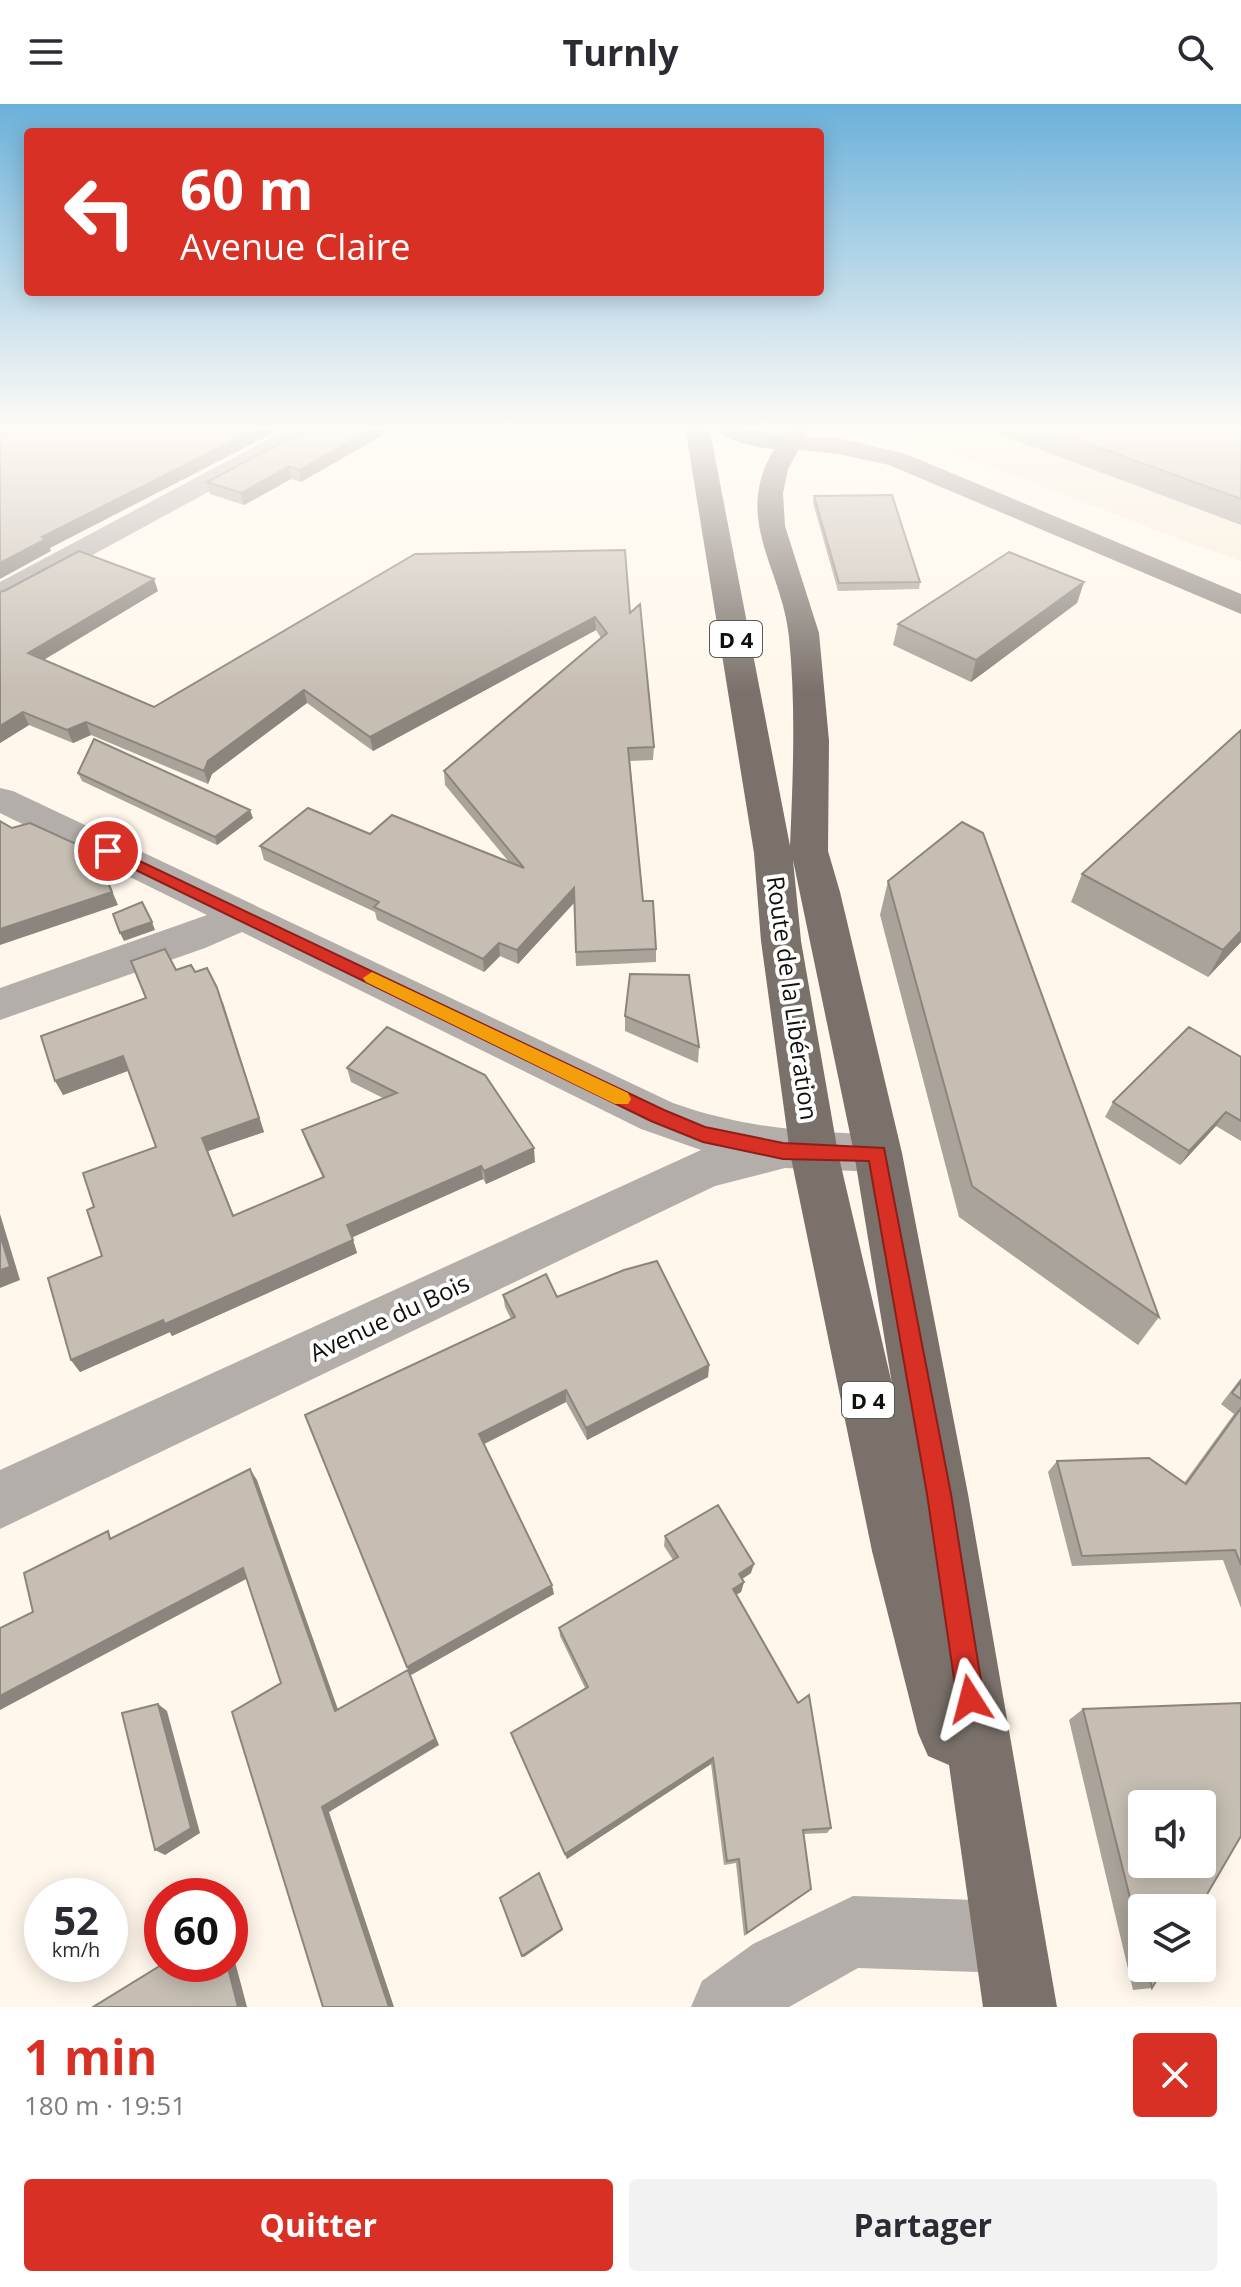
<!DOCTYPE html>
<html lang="fr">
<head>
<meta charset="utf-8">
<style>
  :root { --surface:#fff; --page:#f2f2f3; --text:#2b2b33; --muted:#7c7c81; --accent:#d93025 }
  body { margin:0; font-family:"Open Sans",sans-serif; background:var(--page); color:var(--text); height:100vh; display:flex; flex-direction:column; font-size:30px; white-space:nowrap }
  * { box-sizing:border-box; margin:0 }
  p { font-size:26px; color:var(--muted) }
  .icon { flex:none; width:44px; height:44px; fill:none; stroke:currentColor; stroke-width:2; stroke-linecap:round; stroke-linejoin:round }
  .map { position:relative; height:1903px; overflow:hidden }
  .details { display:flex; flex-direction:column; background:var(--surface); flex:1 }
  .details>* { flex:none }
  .guide { position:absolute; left:24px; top:24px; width:800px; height:168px; border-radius:8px; box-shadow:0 4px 20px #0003; background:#d93025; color:#fff; overflow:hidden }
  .fabs { position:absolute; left:1128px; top:1686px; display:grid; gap:16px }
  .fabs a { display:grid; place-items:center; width:88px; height:88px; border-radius:8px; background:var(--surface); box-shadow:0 4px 20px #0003; font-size:40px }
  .speed { position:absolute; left:24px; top:1774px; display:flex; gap:16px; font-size:40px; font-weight:700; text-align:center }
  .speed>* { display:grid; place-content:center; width:104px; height:104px; border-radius:50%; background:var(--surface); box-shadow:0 4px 20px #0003; line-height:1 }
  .speed small { font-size:20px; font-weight:400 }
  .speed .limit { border:12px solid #d22; background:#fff; color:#111 }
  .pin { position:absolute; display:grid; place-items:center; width:68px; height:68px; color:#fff; margin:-34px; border:4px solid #fff; border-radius:50%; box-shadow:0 2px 8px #0007 }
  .me { position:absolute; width:88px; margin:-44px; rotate:351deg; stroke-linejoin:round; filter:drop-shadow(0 0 6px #0008) }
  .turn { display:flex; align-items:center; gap:28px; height:168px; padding:0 24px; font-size:36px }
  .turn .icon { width:104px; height:104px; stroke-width:2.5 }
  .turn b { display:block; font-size:56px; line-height:68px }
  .round { display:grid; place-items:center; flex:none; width:84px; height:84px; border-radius:8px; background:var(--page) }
  .overview { display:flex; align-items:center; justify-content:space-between; height:136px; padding:0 24px }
  h1 { font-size:48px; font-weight:700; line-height:60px; color:var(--accent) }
  .cta { display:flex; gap:16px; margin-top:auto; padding:16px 24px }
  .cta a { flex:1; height:92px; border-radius:8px; background:var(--accent); color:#fff; font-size:32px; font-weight:700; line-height:92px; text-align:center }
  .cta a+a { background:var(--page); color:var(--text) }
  header { display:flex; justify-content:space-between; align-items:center; height:104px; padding:0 24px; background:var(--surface); font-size:36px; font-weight:700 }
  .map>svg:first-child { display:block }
</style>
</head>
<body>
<header><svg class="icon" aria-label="menu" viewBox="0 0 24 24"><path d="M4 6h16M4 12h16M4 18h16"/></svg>Turnly<svg class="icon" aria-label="search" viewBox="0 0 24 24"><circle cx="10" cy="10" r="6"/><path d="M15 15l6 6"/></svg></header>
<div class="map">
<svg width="1241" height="1903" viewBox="0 0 1241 1903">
  <rect width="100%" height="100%" fill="#fff7eb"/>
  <!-- built -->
  <path fill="#f6ecd9" d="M 884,322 L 1241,322 L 1241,457 L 1198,442 Z"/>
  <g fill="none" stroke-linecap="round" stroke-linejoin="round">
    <!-- minor -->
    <path fill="#b4aeaa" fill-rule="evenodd" d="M 293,322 L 323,322 L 320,327 L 10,496 L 0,499 L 0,478 Z
      M 0,684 L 13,687 L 673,999 C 740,1023 808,1029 878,1030 L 895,1035 L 902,1049 L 895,1063 L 878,1068 L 785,1064 L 715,1082 L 0,1425 L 0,1366 L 701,1046 L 641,1025 L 242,828 L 205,844 L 0,916 L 0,884 L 207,811 L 0,709 Z
      M 853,1792 L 1007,1797 L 1032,1808 L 1043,1833 L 1032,1858 L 1007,1869 L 858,1864 L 789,1903 L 691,1903 L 702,1877 L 753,1840 Z"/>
    <!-- secondary -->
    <path fill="#928a85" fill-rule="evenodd" d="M 792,332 L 838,334 L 906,350 L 1241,490 L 1241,510 L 889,361 L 838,350 L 783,344 L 780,339 L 783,334 Z"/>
    <!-- primary -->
    <path fill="#7a716a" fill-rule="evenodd" d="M 685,322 L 709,322 L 790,742 C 793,672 796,603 789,533 C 782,463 732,416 774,345 C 756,343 724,338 713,322 C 738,321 758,328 783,331 L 788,322 L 812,322 L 788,365 L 783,389 L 785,422 L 819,529 L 829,637 L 828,747 L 840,788 L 902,1049 L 968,1390 L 1057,1903 L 983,1903 L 949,1661 L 928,1652 L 918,1629 L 872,1447 L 790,1049 L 761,837 L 754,749 ZM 793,756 L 854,1049 L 892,1280 L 838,1049 L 801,837 Z"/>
  </g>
  <!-- wall -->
  <path fill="#aaa39a" d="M 312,322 L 301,378 L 291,375 L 244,401 L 210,390 L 207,378 Z
    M 983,322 L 1241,322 L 1241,421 L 983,324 Z
    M 814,392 L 920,478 L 919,485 L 838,487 L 813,399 Z
    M 415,450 L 630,509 L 654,643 L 653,656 L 630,657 L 643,797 L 656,845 L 656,858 L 576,862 L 574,798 L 518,860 L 500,852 L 484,868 L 377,816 L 375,808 L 264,756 L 260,742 L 370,730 L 509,758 L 445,681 L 444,667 L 601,534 L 596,526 L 373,647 L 307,599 L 212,670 L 208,680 L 91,631 L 73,639 L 29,621 L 0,639 L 0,488 L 158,487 L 44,556 L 154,603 Z
    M 1084,478 L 1077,499 L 971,578 L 893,541 L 898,520 Z
    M 1241,626 L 1241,838 L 1208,873 L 1071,798 L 1082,770 Z
    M 78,669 L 253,714 L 217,741 L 82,677 Z
    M 888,777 L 1159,1213 L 1138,1241 L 959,1113 L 880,811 Z
    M 176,866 L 195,868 L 223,898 L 264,1028 L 208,1047 L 234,1112 L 323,1074 L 307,1040 L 302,1026 L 383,994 L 351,978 L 347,964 L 535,1058 L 486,1080 L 483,1075 L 352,1133 L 357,1149 L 172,1232 L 170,1228 L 80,1268 L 71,1256 L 102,1152 L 94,1103 L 156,1043 L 128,967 L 63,991 L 146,894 Z
    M 625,912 L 699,943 L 698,959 L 625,927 Z
    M 1241,953 L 1241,1037 L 1216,1022 L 1180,1061 L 1105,1013 L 1113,998 Z
    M 503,1191 L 557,1193 L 709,1261 L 708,1273 L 587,1336 L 566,1298 L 484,1340 L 554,1490 L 411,1571 L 407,1563 L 511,1215 L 505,1203 Z
    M 1241,1274 L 1241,1504 L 1223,1456 L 1072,1462 L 1048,1368 L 1057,1357 L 1184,1379 L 1234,1310 L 1221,1300 Z
    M 665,1432 L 751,1469 L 742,1475 L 744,1478 L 741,1488 L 736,1491 L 831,1724 L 827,1729 L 803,1730 L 806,1788 L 744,1832 L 736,1759 L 724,1761 L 711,1660 L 567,1755 L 511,1629 L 585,1584 L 560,1532 L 559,1524 L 673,1456 L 664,1442 Z
    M 1083,1605 L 1142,1804 L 1142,1864 L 1164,1864 L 1152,1884 L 1133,1886 L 1069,1616 Z"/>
  <!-- shaded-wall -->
  <path fill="#8b857d" d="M 262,322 L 287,322 L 50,444 L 51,447 L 0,475 L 0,459 L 42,433 Z
    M 377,322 L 399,322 L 301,378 L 299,366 Z
    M 289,362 L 291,375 L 244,401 L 241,389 Z
    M 154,475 L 158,487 L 33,562 L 28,549 Z
    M 1084,478 L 1077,499 L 971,578 L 976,556 Z
    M 595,513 L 596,526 L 373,647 L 370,633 Z
    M 304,586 L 307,599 L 212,670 L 208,680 L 204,667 L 208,657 Z
    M 23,608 L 29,621 L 0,639 L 0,622 Z
    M 86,618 L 91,631 L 73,639 L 67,626 Z
    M 250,706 L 253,714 L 217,741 L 215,733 Z
    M 96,749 L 118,801 L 0,841 L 0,825 Z
    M 574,784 L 575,798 L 518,860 L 517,846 Z
    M 152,818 L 155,826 L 124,837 L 120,829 Z
    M 1241,827 L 1241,838 L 1208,873 L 1223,846 Z
    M 499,839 L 500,852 L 484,868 L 483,855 Z
    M 217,884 L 264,1028 L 208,1047 L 239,1125 L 202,1034 Z
    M 123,952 L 130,966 L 63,991 L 55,977 Z
    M 1226,1008 L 1216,1022 L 1180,1061 L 1189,1047 Z
    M 534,1044 L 535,1058 L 486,1080 L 484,1067 Z
    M 481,1062 L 483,1075 L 351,1134 L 347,1121 Z
    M 0,1110 L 20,1176 L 0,1184 Z
    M 353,1136 L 357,1149 L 172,1232 L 170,1228 L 80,1268 L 71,1256 Z
    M 709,1261 L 708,1273 L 587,1336 L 586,1324 Z
    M 566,1286 L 566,1298 L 482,1341 L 479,1330 Z
    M 250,1365 L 257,1376 L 341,1614 L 335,1607 Z
    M 754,1460 L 751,1469 L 736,1479 L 739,1470 Z
    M 243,1464 L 250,1473 L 0,1606 L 0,1592 Z
    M 744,1478 L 741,1488 L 730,1494 L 733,1485 Z
    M 552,1481 L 554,1490 L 411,1571 L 407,1563 Z
    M 408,1566 L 439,1641 L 329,1708 L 394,1903 L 389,1903 L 322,1703 Z
    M 158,1600 L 167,1607 L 200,1729 L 165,1751 L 155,1746 Z
    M 713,1654 L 711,1660 L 567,1755 L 565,1750 Z
    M 540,1771 L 563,1826 L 524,1853 L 522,1852 Z
    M 230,1839 L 247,1903 L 238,1903 L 227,1860 L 230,1860 Z"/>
  <!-- building -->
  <path fill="#c6beb3" stroke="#8b857d" stroke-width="2" fill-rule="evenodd" d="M 14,322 L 262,322 L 42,433 L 46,435 L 0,459 L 0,328 Z
    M 312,322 L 377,322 L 299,366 L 289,362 L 241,389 L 207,378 Z
    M 1040,322 L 1241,322 L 1241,395 Z
    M 892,391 L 920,478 L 839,479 L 814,392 Z
    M 625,446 L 630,509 L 640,500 L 654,643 L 628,644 L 643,797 L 653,797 L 656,845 L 576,848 L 574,784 L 517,846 L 499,839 L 483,855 L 374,803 L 379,798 L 260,742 L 308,704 L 370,730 L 392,711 L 524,764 L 444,667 L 607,529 L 595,513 L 370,633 L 304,586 L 208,657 L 204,667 L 86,618 L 67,626 L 23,608 L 0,622 L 0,488 L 6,486 L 79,447 L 154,475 L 28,549 L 154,603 L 415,450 Z
    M 1009,448 L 1084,478 L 976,556 L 898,520 Z
    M 1241,626 L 1241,827 L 1223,846 L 1082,770 Z
    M 94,635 L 250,706 L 215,733 L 78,669 Z
    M 0,717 L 12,724 L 30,719 L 96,749 L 112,788 L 0,825 Z
    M 962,718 L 983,729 L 1159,1213 L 972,1082 L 888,777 Z
    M 142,798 L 152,818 L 120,829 L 113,810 Z
    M 165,845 L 176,866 L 191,861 L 195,868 L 207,864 L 217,884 L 259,1014 L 202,1034 L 233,1112 L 324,1073 L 302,1026 L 397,989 L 347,964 L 387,923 L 485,971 L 534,1044 L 484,1067 L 481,1062 L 347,1121 L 353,1136 L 165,1220 L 163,1216 L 71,1256 L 48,1174 L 102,1152 L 87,1106 L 94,1103 L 83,1069 L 156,1043 L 123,952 L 55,977 L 41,932 L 146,894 L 131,857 Z
    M 630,870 L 689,871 L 699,943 L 625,912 Z
    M 1189,923 L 1241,953 L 1241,1017 L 1226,1008 L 1189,1047 L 1113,998 Z
    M 0,1130 L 10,1163 L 0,1166 Z
    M 657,1157 L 709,1261 L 586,1324 L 566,1286 L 479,1330 L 552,1481 L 407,1563 L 305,1311 L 515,1213 L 503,1191 L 546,1170 L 557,1193 L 624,1166 Z
    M 1241,1277 L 1241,1295 L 1232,1289 Z
    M 1241,1304 L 1241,1461 L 1235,1446 L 1082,1452 L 1057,1357 L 1149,1354 L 1186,1380 Z
    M 250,1365 L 335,1607 L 408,1566 L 435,1635 L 322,1703 L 389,1903 L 323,1903 L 232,1608 L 281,1579 L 243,1464 L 0,1592 L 0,1524 L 33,1508 L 24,1469 L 108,1427 L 110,1435 Z
    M 718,1401 L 754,1460 L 739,1470 L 744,1478 L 733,1485 L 798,1599 L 809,1591 L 831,1724 L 803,1726 L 811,1785 L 747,1829 L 739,1755 L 727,1757 L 713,1654 L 565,1750 L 511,1629 L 588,1583 L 559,1524 L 678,1453 L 665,1432 Z
    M 1241,1599 L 1241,1732 L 1199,1804 L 1142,1804 L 1142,1842 L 1083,1605 ZM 1142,1700 L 1202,1700 L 1202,1760 L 1142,1760 Z
    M 158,1600 L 191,1724 L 155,1746 L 122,1609 Z
    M 539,1769 L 562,1825 L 522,1852 L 500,1794 Z
    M 163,1860 L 227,1860 L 238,1903 L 93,1903 Z
    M 1147,1864 L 1164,1864 L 1152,1884 Z"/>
  <!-- sky -->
  <linearGradient id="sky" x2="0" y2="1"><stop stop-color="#6bb1da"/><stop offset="0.55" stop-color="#fffbf6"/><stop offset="1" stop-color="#fffbf6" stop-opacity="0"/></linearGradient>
  <rect width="1241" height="588" fill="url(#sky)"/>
  <!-- route -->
  <path fill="#d93025" stroke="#8d1f18" stroke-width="2" d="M 108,742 L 664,1006 L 705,1023 L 783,1039 L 884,1044 L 951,1390 L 984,1595 L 980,1604 L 970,1608 L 961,1604 L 957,1595 L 927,1390 L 869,1057 L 783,1055 L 703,1038 L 651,1017 L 103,750 L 103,743 Z"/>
  <!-- slow -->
  <path fill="#f59e0b" d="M 372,868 L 628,989 L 631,995 L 628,1000 L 615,1000 L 366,878 L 363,874 Z"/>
  <g text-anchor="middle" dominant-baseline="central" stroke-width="8" stroke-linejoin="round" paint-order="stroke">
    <!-- shield labels -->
    <g fill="#fff" stroke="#595855" stroke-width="2">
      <rect x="710" y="517" width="52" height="36" rx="6"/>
      <rect x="842" y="1278" width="52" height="36" rx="6"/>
    </g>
    <g font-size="22" font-weight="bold" fill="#12100c">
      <text x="736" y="535">D 4</text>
      <text x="868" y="1296">D 4</text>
    </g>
    <!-- street labels -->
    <g font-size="24" fill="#12100c" stroke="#fff">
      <text transform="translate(793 894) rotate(82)">Route de la Libération</text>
      <text transform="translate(389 1213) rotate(-25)">Avenue du Bois</text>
    </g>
  </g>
</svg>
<div class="fabs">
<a><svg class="icon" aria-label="sound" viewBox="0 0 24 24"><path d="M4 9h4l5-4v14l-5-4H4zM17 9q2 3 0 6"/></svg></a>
<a><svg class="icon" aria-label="layers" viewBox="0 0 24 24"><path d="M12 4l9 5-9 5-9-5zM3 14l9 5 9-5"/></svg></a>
</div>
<div class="speed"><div>52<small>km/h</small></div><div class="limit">60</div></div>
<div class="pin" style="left:108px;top:747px;background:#d93025"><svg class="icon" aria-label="arrive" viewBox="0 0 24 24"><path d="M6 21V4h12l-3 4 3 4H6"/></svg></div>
<svg class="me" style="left:970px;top:1595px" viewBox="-20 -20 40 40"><path d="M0-17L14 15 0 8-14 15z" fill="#d93025" stroke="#fff" stroke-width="4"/></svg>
<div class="guide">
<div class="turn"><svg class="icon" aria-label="left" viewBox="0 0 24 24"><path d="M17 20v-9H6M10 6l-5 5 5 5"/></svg><div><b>60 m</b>Avenue Claire</div></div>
</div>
</div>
<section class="details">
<div class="overview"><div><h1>1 min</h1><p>180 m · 19:51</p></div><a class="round" style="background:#d93025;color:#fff"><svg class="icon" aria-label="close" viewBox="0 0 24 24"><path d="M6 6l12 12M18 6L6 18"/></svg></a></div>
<div class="cta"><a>Quitter</a><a>Partager</a></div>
</section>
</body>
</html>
